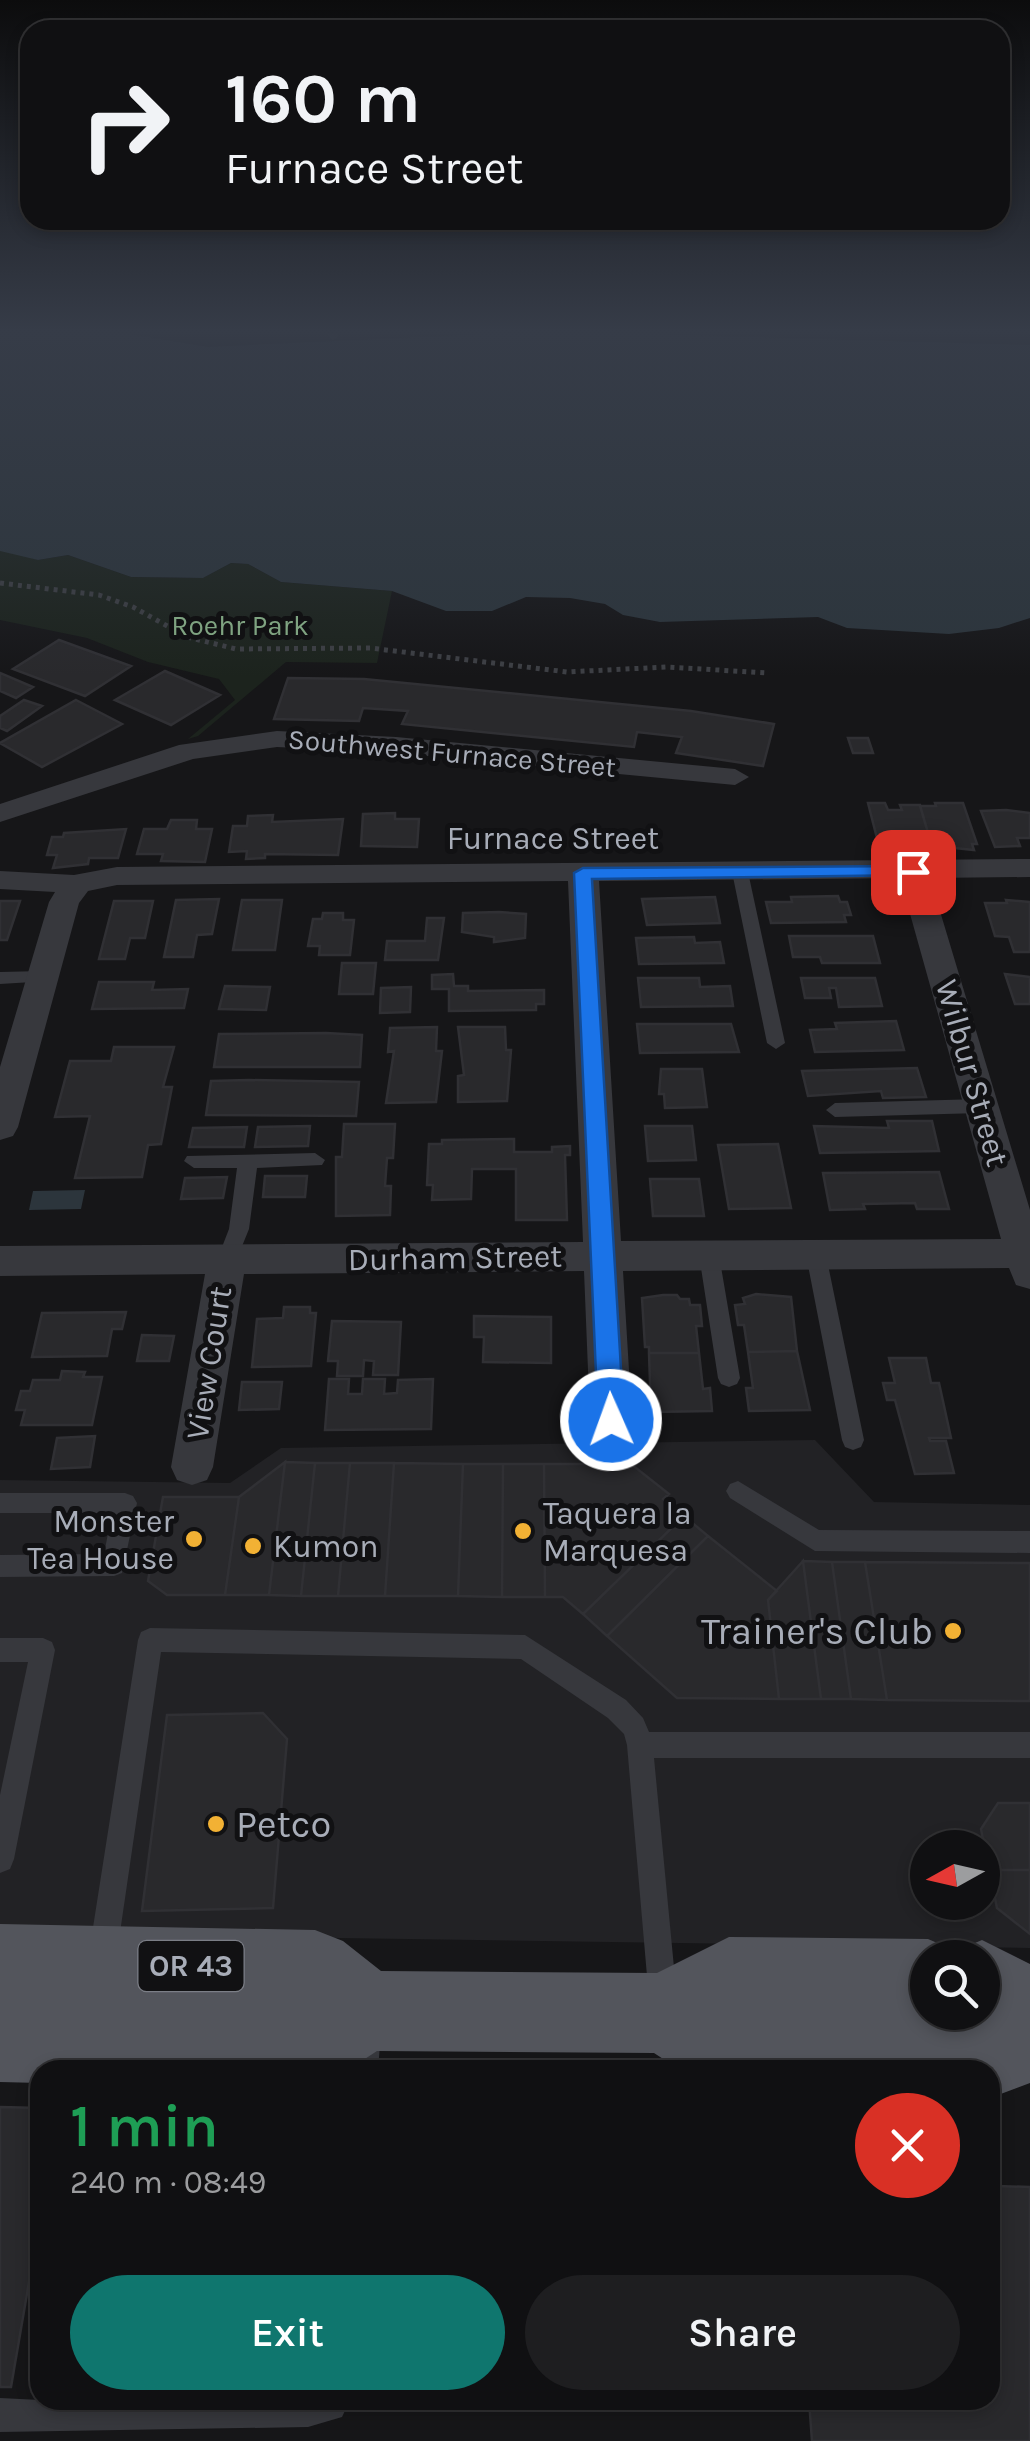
<!DOCTYPE html>
<html lang="en">
<head>
<meta charset="utf-8">
<style>
  :root { --surface:#101012; --page:#1e1e20; --text:#f1f3f6; --muted:#9c9d9f; --line:#303032; --accent:#0f766e }
  body { margin:0; font-family:Karla,sans-serif; background:var(--page); color:var(--text); height:100vh; display:flex; flex-direction:column; font-size:38px; white-space:nowrap }
  * { box-sizing:border-box; margin:0 }
  p { font-size:32px; color:var(--muted) }
  .icon { flex:none; width:55px; height:55px; fill:none; stroke:currentColor; stroke-width:2; stroke-linecap:round; stroke-linejoin:round }
  .map { position:relative; flex:1; overflow:hidden }
  .panel { position:absolute; left:30px; top:2060px; width:970px; height:350px; display:flex; flex-direction:column; background:var(--surface); border-radius:30px; box-shadow:0 5px 15px #0003,0 0 0 2px var(--line) }
  .panel>* { flex:none }
  .banner { position:absolute; left:20px; top:20px; width:990px; height:210px; border-radius:30px; box-shadow:0 5px 15px #0003,0 0 0 2px var(--line); background:#101012; color:var(--text); overflow:hidden }
  .needle { width:65px; rotate:262deg }
  .tools { position:absolute; left:910px; top:1830px; display:grid; gap:20px }
  .tools a { display:grid; place-items:center; width:90px; height:90px; border-radius:50%; background:var(--surface); box-shadow:0 5px 15px #0003,0 0 0 2px var(--line); font-size:50px }
  .pin { position:absolute; display:grid; place-items:center; width:85px; height:85px; color:#fff; margin:-42px; border-radius:20px; box-shadow:0 5px 15px #0006 }
  .me { position:absolute; width:110px; margin:-55px; rotate:358deg; stroke-linejoin:round; filter:drop-shadow(0 0 8px #0008) }
  .turn { display:flex; align-items:center; gap:35px; height:210px; padding:0 40px; font-size:45px }
  .turn .icon { width:130px; height:130px; stroke-width:2.5 }
  .turn b { display:block; font-size:70px; line-height:85px }
  .round { display:grid; place-items:center; flex:none; width:105px; height:105px; border-radius:52px; background:var(--page) }
  .head { display:flex; align-items:center; justify-content:space-between; height:170px; padding:0 40px }
  h1 { font-size:60px; font-weight:600; line-height:75px; color:#1e9e55 }
  .cta { display:flex; gap:20px; margin-top:auto; padding:20px 40px }
  .cta a { flex:1; height:115px; border-radius:60px; background:var(--accent); color:#fff; font-size:40px; font-weight:600; line-height:115px; text-align:center }
  .cta a+a { background:var(--page); color:var(--text) }
  .map>svg:first-child { display:block }
</style>
</head>
<body>
<div class="map">
<svg width="1030" height="2441" viewBox="0 0 1030 2441">
  <rect width="100%" height="100%" fill="#161618"/>
  <!-- built -->
  <path fill="#222225" fill-rule="evenodd" d="M 815,1440 L 874,1502 L 1030,1505 L 1030,1948 L 0,1933 L 0,1480 L 230,1483 L 281,1448 ZM 928,1848 L 982,1848 L 982,1902 L 928,1902 Z"/>
  <!-- green -->
  <path fill="#1c231d" d="M 8,550 L 38,560 L 68,555 L 131,577 L 203,578 L 231,563 L 248,564 L 281,582 L 392,591 L 377,663 L 286,662 L 198,736 L 188,739 L 235,700 L 219,679 L 148,662 L 87,638 L 0,620 L 0,551 Z"/>
  <!-- water -->
  <path fill="#2c353c" d="M 0,334 L 129,334 L 208,347 L 487,334 L 650,334 L 1030,345 L 1030,618 L 999,628 L 949,634 L 847,628 L 818,617 L 660,622 L 623,615 L 605,604 L 570,598 L 526,597 L 492,611 L 446,611 L 392,591 L 281,582 L 248,564 L 231,563 L 203,578 L 131,577 L 68,555 L 38,560 L 0,551 Z
    M 85,1190 L 81,1209 L 29,1210 L 33,1191 Z"/>
  <!-- building -->
  <path fill="#29292c" stroke="#303034" stroke-width="2.5" d="M 59,640 L 131,666 L 85,696 L 13,669 Z
    M 165,671 L 220,695 L 171,725 L 115,700 Z
    M 0,673 L 33,687 L 16,698 L 0,691 Z
    M 288,678 L 364,679 L 691,711 L 774,724 L 763,766 L 676,753 L 682,737 L 637,732 L 634,747 L 402,724 L 408,711 L 363,708 L 359,721 L 274,719 Z
    M 24,700 L 42,706 L 7,731 L 0,728 L 0,716 Z
    M 76,700 L 122,724 L 42,767 L 0,743 Z
    M 848,738 L 868,738 L 873,753 L 853,753 Z
    M 868,803 L 885,803 L 888,810 L 902,810 L 900,805 L 920,805 L 931,843 L 905,843 L 906,848 L 879,846 Z
    M 935,803 L 963,803 L 977,844 L 972,844 L 974,850 L 955,848 L 954,843 L 931,843 L 920,806 L 936,806 Z
    M 1006,810 L 1030,813 L 1030,838 L 1017,838 L 1020,846 L 995,847 L 981,811 Z
    M 395,813 L 395,819 L 419,819 L 417,847 L 361,846 L 363,814 Z
    M 273,815 L 272,822 L 343,819 L 338,855 L 265,854 L 265,858 L 246,859 L 247,851 L 229,852 L 233,826 L 247,826 L 248,816 Z
    M 171,820 L 197,820 L 196,829 L 212,829 L 205,862 L 161,861 L 163,854 L 137,854 L 144,829 L 167,829 Z
    M 126,829 L 118,858 L 89,858 L 88,864 L 53,868 L 57,855 L 47,855 L 52,837 L 63,837 L 64,833 Z
    M 838,896 L 840,902 L 847,902 L 851,915 L 844,915 L 846,922 L 771,923 L 766,902 L 792,902 L 791,897 Z
    M 715,897 L 720,923 L 647,925 L 642,899 Z
    M 219,899 L 212,934 L 197,935 L 193,957 L 164,957 L 176,900 Z
    M 242,900 L 282,900 L 275,950 L 233,950 Z
    M 1006,900 L 1030,902 L 1030,952 L 1014,952 L 1009,937 L 995,936 L 985,903 L 1007,903 Z
    M 0,901 L 20,901 L 7,940 L 0,940 Z
    M 114,901 L 153,901 L 145,938 L 130,938 L 125,959 L 99,959 Z
    M 499,912 L 526,914 L 525,938 L 494,942 L 494,937 L 462,932 L 463,913 Z
    M 323,913 L 343,913 L 343,920 L 354,920 L 350,955 L 319,955 L 320,946 L 308,946 L 313,919 L 322,919 Z
    M 427,918 L 444,918 L 438,960 L 385,960 L 387,941 L 425,941 Z
    M 789,936 L 873,936 L 880,963 L 822,963 L 820,957 L 793,957 Z
    M 694,937 L 695,943 L 720,942 L 724,963 L 639,964 L 636,938 Z
    M 342,963 L 376,963 L 373,994 L 339,994 Z
    M 453,974 L 454,986 L 468,986 L 468,991 L 544,990 L 544,1004 L 536,1004 L 536,1010 L 449,1011 L 449,989 L 432,989 L 432,975 Z
    M 1005,974 L 1030,977 L 1030,1004 L 1015,1004 Z
    M 638,978 L 699,978 L 700,987 L 730,986 L 733,1006 L 641,1007 Z
    M 801,978 L 875,978 L 882,1006 L 839,1007 L 836,988 L 829,988 L 831,998 L 805,998 Z
    M 99,982 L 154,982 L 152,990 L 188,989 L 184,1008 L 92,1009 Z
    M 225,986 L 270,987 L 266,1010 L 219,1009 Z
    M 411,987 L 410,1012 L 380,1013 L 381,988 Z
    M 896,1021 L 904,1050 L 815,1052 L 810,1030 L 837,1029 L 835,1023 Z
    M 637,1024 L 731,1024 L 739,1052 L 640,1053 Z
    M 437,1027 L 436,1051 L 442,1051 L 436,1102 L 386,1103 L 394,1051 L 388,1052 L 390,1028 Z
    M 458,1027 L 505,1027 L 506,1050 L 511,1050 L 507,1101 L 458,1102 L 458,1076 L 464,1075 Z
    M 326,1033 L 362,1035 L 360,1067 L 214,1067 L 219,1034 Z
    M 114,1047 L 174,1047 L 163,1087 L 172,1087 L 161,1144 L 148,1145 L 142,1177 L 75,1178 L 90,1116 L 55,1117 L 70,1061 L 111,1061 Z
    M 917,1068 L 926,1097 L 883,1098 L 881,1091 L 808,1096 L 802,1071 Z
    M 661,1069 L 702,1069 L 707,1107 L 665,1108 L 664,1094 L 659,1094 Z
    M 249,1080 L 359,1082 L 356,1116 L 206,1115 L 211,1081 Z
    M 887,1121 L 932,1121 L 939,1151 L 820,1153 L 814,1126 L 889,1128 Z
    M 344,1124 L 395,1124 L 393,1158 L 387,1158 L 385,1186 L 391,1186 L 390,1215 L 336,1216 L 336,1157 L 342,1157 Z
    M 310,1126 L 308,1146 L 255,1147 L 258,1127 Z
    M 645,1126 L 692,1126 L 696,1160 L 648,1161 Z
    M 247,1127 L 244,1147 L 189,1147 L 193,1128 Z
    M 514,1139 L 514,1152 L 552,1152 L 552,1147 L 570,1146 L 570,1155 L 565,1155 L 567,1220 L 516,1220 L 516,1169 L 472,1169 L 471,1199 L 432,1200 L 433,1185 L 427,1185 L 429,1144 L 442,1144 L 442,1140 Z
    M 778,1144 L 791,1208 L 729,1209 L 718,1145 Z
    M 939,1172 L 949,1209 L 917,1209 L 915,1203 L 863,1204 L 865,1209 L 830,1210 L 823,1173 Z
    M 265,1176 L 307,1176 L 305,1197 L 263,1197 Z
    M 227,1177 L 223,1198 L 181,1199 L 185,1178 Z
    M 650,1179 L 699,1179 L 704,1216 L 653,1216 Z
    M 756,1294 L 791,1297 L 797,1351 L 748,1352 L 744,1325 L 738,1325 L 735,1305 L 745,1304 L 743,1298 Z
    M 663,1295 L 677,1295 L 680,1299 L 689,1299 L 690,1305 L 700,1305 L 702,1326 L 696,1326 L 699,1353 L 649,1353 L 649,1347 L 645,1347 L 642,1298 Z
    M 284,1307 L 310,1307 L 310,1313 L 316,1313 L 311,1366 L 252,1367 L 257,1319 L 283,1318 Z
    M 126,1312 L 122,1329 L 112,1329 L 107,1356 L 32,1357 L 42,1313 Z
    M 474,1316 L 551,1317 L 551,1363 L 483,1362 L 484,1337 L 474,1337 Z
    M 332,1321 L 401,1322 L 398,1375 L 373,1375 L 374,1361 L 364,1360 L 363,1376 L 337,1376 L 338,1361 L 328,1361 Z
    M 142,1335 L 174,1336 L 169,1361 L 137,1361 Z
    M 797,1351 L 810,1410 L 749,1411 L 746,1388 L 753,1388 L 748,1352 Z
    M 649,1353 L 699,1353 L 703,1389 L 710,1388 L 712,1411 L 651,1412 Z
    M 889,1358 L 926,1358 L 931,1383 L 939,1383 L 951,1438 L 929,1438 L 930,1441 L 946,1441 L 954,1473 L 915,1474 L 895,1400 L 887,1400 L 883,1383 L 895,1383 Z
    M 62,1371 L 85,1372 L 83,1377 L 102,1377 L 92,1425 L 21,1425 L 25,1410 L 16,1410 L 21,1391 L 30,1391 L 33,1380 L 60,1380 Z
    M 329,1379 L 349,1379 L 348,1394 L 362,1394 L 363,1379 L 385,1379 L 384,1394 L 397,1393 L 398,1380 L 433,1379 L 431,1429 L 325,1430 Z
    M 242,1382 L 282,1382 L 279,1409 L 239,1410 Z
    M 95,1436 L 90,1467 L 51,1469 L 57,1438 Z
    M 285,1462 L 269,1595 L 225,1595 L 239,1497 Z
    M 285,1462 L 315,1463 L 301,1596 L 269,1595 Z
    M 315,1463 L 350,1463 L 338,1596 L 301,1596 Z
    M 350,1463 L 394,1463 L 385,1596 L 338,1596 Z
    M 394,1463 L 463,1464 L 458,1596 L 385,1596 Z
    M 463,1464 L 503,1464 L 502,1597 L 458,1596 Z
    M 503,1464 L 544,1464 L 545,1597 L 502,1597 Z
    M 544,1464 L 631,1464 L 669,1494 L 663,1499 L 684,1516 L 583,1614 L 563,1597 L 545,1597 Z
    M 163,1497 L 239,1497 L 225,1595 L 167,1595 L 148,1581 Z
    M 684,1516 L 708,1536 L 607,1636 L 583,1614 Z
    M 708,1536 L 777,1591 L 768,1600 L 779,1699 L 677,1698 L 607,1636 Z
    M 803,1561 L 832,1562 L 851,1699 L 821,1699 Z
    M 803,1561 L 821,1699 L 779,1699 L 768,1600 Z
    M 832,1562 L 865,1562 L 887,1700 L 851,1699 Z
    M 865,1562 L 1030,1563 L 1030,1701 L 887,1700 Z
    M 263,1713 L 287,1739 L 273,1908 L 142,1911 L 167,1715 Z
    M 998,1803 L 1030,1803 L 1030,1870 L 989,1870 L 981,1829 Z
    M 989,1870 L 1030,1870 L 1030,1934 L 997,1908 Z
    M 0,2107 L 40,2108 L 40,2218 L 11,2387 L 0,2387 Z
    M 990,2172 L 995,2172 L 997,2186 L 1030,2187 L 1030,2441 L 812,2441 L 809,2400 L 990,2400 Z"/>
  <g fill="none" stroke-linecap="round" stroke-linejoin="round">
    <!-- path -->
    <path stroke="#3d3f44" stroke-width="5" stroke-dasharray="4 5" stroke-linecap="butt" d="M 0,583 L 99,595 L 133,607 L 187,637 L 236,649 L 370,648 L 567,672 L 666,667 L 769,673"/>
    <!-- service -->
    <path fill="#37383d" fill-rule="evenodd" d="M 327,334 L 337,334 L 338,337 L 333,340 Z
      M 740,867 L 748,872 L 785,1043 L 776,1049 L 767,1043 L 732,872 Z
      M 43,971 L 52,977 L 49,981 L 0,984 L 0,972 Z
      M 981,1099 L 990,1106 L 981,1113 L 835,1117 L 826,1110 L 835,1103 Z
      M 315,1153 L 325,1160 L 322,1165 L 257,1168 L 249,1229 L 234,1266 L 220,1266 L 217,1260 L 229,1229 L 237,1168 L 194,1168 L 184,1161 L 187,1156 Z
      M 709,1247 L 716,1249 L 719,1255 L 740,1378 L 737,1384 L 729,1387 L 721,1384 L 718,1378 L 699,1255 L 702,1249 Z
      M 816,1247 L 823,1249 L 826,1255 L 864,1440 L 861,1447 L 853,1450 L 845,1447 L 842,1440 L 806,1255 L 809,1249 Z
      M 738,1481 L 819,1530 L 1030,1531 L 1030,1553 L 815,1551 L 730,1498 L 726,1491 L 730,1484 Z
      M 0,1493 L 125,1493 L 133,1496 L 137,1503 L 122,1573 L 114,1576 L 0,1577 L 0,1555 L 104,1554 L 112,1513 L 0,1513 Z
      M 150,1628 L 525,1635 L 626,1700 L 643,1718 L 649,1732 L 1030,1732 L 1030,1758 L 654,1758 L 677,1999 L 673,2009 L 663,2013 L 653,2009 L 649,1999 L 627,1745 L 624,1734 L 608,1718 L 521,1659 L 161,1652 L 117,1953 L 113,1963 L 103,1967 L 93,1963 L 89,1953 L 138,1640 L 141,1632 Z
      M 0,1638 L 43,1638 L 52,1642 L 55,1650 L 14,1859 L 10,1869 L 0,1873 L 0,1795 L 28,1662 L 0,1662 Z
      M 366,2017 L 376,2022 L 381,2032 L 378,2070 L 348,2070 L 351,2032 L 356,2022 Z
      M 0,2398 L 40,2400 L 350,2400 L 342,2417 L 308,2427 L 0,2432 Z"/>
    <!-- minor -->
    <path fill="#37383d" fill-rule="evenodd" d="M 277,731 L 396,737 L 735,769 L 749,777 L 735,785 L 396,753 L 277,747 L 193,759 L 0,822 L 0,804 L 179,745 Z
      M 1030,859 L 1030,877 L 930,878 L 1030,1210 L 1030,1289 L 1016,1285 L 1009,1268 L 623,1271 L 632,1420 L 626,1432 L 611,1438 L 596,1432 L 590,1420 L 584,1271 L 244,1274 L 213,1467 L 207,1480 L 192,1485 L 177,1480 L 171,1467 L 205,1274 L 0,1276 L 0,1246 L 583,1242 L 568,881 L 117,885 L 88,891 L 79,903 L 18,1127 L 13,1136 L 0,1140 L 0,1067 L 49,902 L 55,892 L 0,889 L 0,871 L 74,875 L 117,867 ZM 900,878 L 1001,1239 L 621,1241 L 599,881 Z"/>
    <!-- primary -->
    <path fill="#53555c" fill-rule="evenodd" d="M 0,1924 L 315,1930 L 343,1941 L 381,1971 L 657,1973 L 729,1937 L 928,1939 L 956,1951 L 982,1940 L 1030,1964 L 1030,2083 L 990,2098 L 990,2070 L 680,2070 L 654,2053 L 377,2051 L 348,2070 L 40,2070 L 40,2083 L 0,2082 ZM 928,1958 L 982,1958 L 982,2012 L 963,2012 L 970,2017 L 930,2017 L 939,2012 L 928,2012 Z"/>
  </g>
  <!-- sky -->
  <linearGradient id="sky" x2="0" y2="1"><stop stop-color="#0c0c0d"/><stop offset="0.49" stop-color="#363c48"/><stop offset="1" stop-color="#363c48" stop-opacity="0"/></linearGradient>
  <rect width="1030" height="676" fill="url(#sky)"/>
  <!-- route -->
  <path fill="#1a73e8" stroke="#114b97" stroke-width="2.5" d="M 913,866 L 920,868 L 920,875 L 592,879 L 624,1420 L 620,1428 L 611,1431 L 602,1428 L 598,1420 L 574,873 L 583,868 Z"/>
  <!-- markers -->
  <g fill="#f2b134" stroke="#111113" stroke-width="4">
    <circle cx="523" cy="1531" r="10"/>
    <circle cx="194" cy="1539" r="10"/>
    <circle cx="253" cy="1546" r="10"/>
    <circle cx="953" cy="1631" r="10"/>
    <circle cx="216" cy="1824" r="10"/>
  </g>
  <g text-anchor="middle" dominant-baseline="central" stroke-width="10" stroke-linejoin="round" paint-order="stroke">
    <!-- far-park labels -->
    <g font-size="28" fill="#7fa381" stroke="#111113">
      <text x="240" y="625">Roehr Park</text>
    </g>
    <!-- far-street labels -->
    <g font-size="28" fill="#a8adb8" stroke="#111113">
      <text transform="translate(452 753) rotate(5)">Southwest Furnace Street</text>
    </g>
    <!-- shield labels -->
    <rect fill="#111113" stroke="#7b7e86" stroke-width="2.5" x="138.5" y="1941" width="105" height="50" rx="8"/>
    <g font-size="30" font-weight="bold" fill="#a8adb8">
      <text x="191" y="1966">OR 43</text>
    </g>
    <!-- street labels -->
    <g font-size="32" fill="#a8adb8" stroke="#111113">
      <text x="553" y="838">Furnace Street</text>
      <text transform="translate(972 1073) rotate(74)">Wilbur Street</text>
      <text transform="translate(455 1258) rotate(-1)">Durham Street</text>
      <text transform="translate(209 1363) rotate(-81)">View Court</text>
    </g>
    <!-- poi labels -->
    <g font-size="32" fill="#a8adb8" stroke="#111113" text-anchor="start">
      <text x="543" y="1513">Taquera la<tspan x="543" dy="37">Marquesa</tspan></text>
      <text x="174" y="1521" text-anchor="end">Monster<tspan x="174" dy="37">Tea House</tspan></text>
      <text x="273" y="1546">Kumon</text>
    </g>
    <!-- near-poi labels -->
    <g font-size="38" fill="#a8adb8" stroke="#111113" text-anchor="end">
      <text x="933" y="1631">Trainer's Club</text>
      <text x="236" y="1824" text-anchor="start">Petco</text>
    </g>
  </g>
</svg>
<div class="tools">
<a><svg class="needle" viewBox="-14 -14 28 28"><path d="M0-13l5 13h-10z" fill="#e53935"/><path d="M0 13l5-13h-10z" fill="#9c9d9f"/></svg></a>
<a><svg class="icon" aria-label="search" viewBox="0 0 24 24"><circle cx="10" cy="10" r="6"/><path d="M15 15l6 6"/></svg></a>
</div>
<div class="pin" style="left:913px;top:872px;background:#d93025"><svg class="icon" aria-label="arrive" viewBox="0 0 24 24"><path d="M6 21V4h12l-3 4 3 4H6"/></svg></div>
<svg class="me" style="left:611px;top:1420px" viewBox="-20 -20 40 40"><circle r="17" fill="#1a73e8" stroke="#fff" stroke-width="3"/><path d="M0-11L8 9 0 5-8 9z" fill="#fff"/></svg>
<div class="banner">
<div class="turn"><svg class="icon" aria-label="right" viewBox="0 0 24 24"><path d="M7 20v-9h11M14 6l5 5-5 5"/></svg><div><b>160 m</b>Furnace Street</div></div>
</div>
<section class="panel">
<div class="head"><div><h1>1 min</h1><p>240 m · 08:49</p></div><a class="round" style="background:#d93025;color:#fff"><svg class="icon" aria-label="close" viewBox="0 0 24 24"><path d="M6 6l12 12M18 6L6 18"/></svg></a></div>
<div class="cta"><a>Exit</a><a>Share</a></div>
</section>
</div>
</body>
</html>
